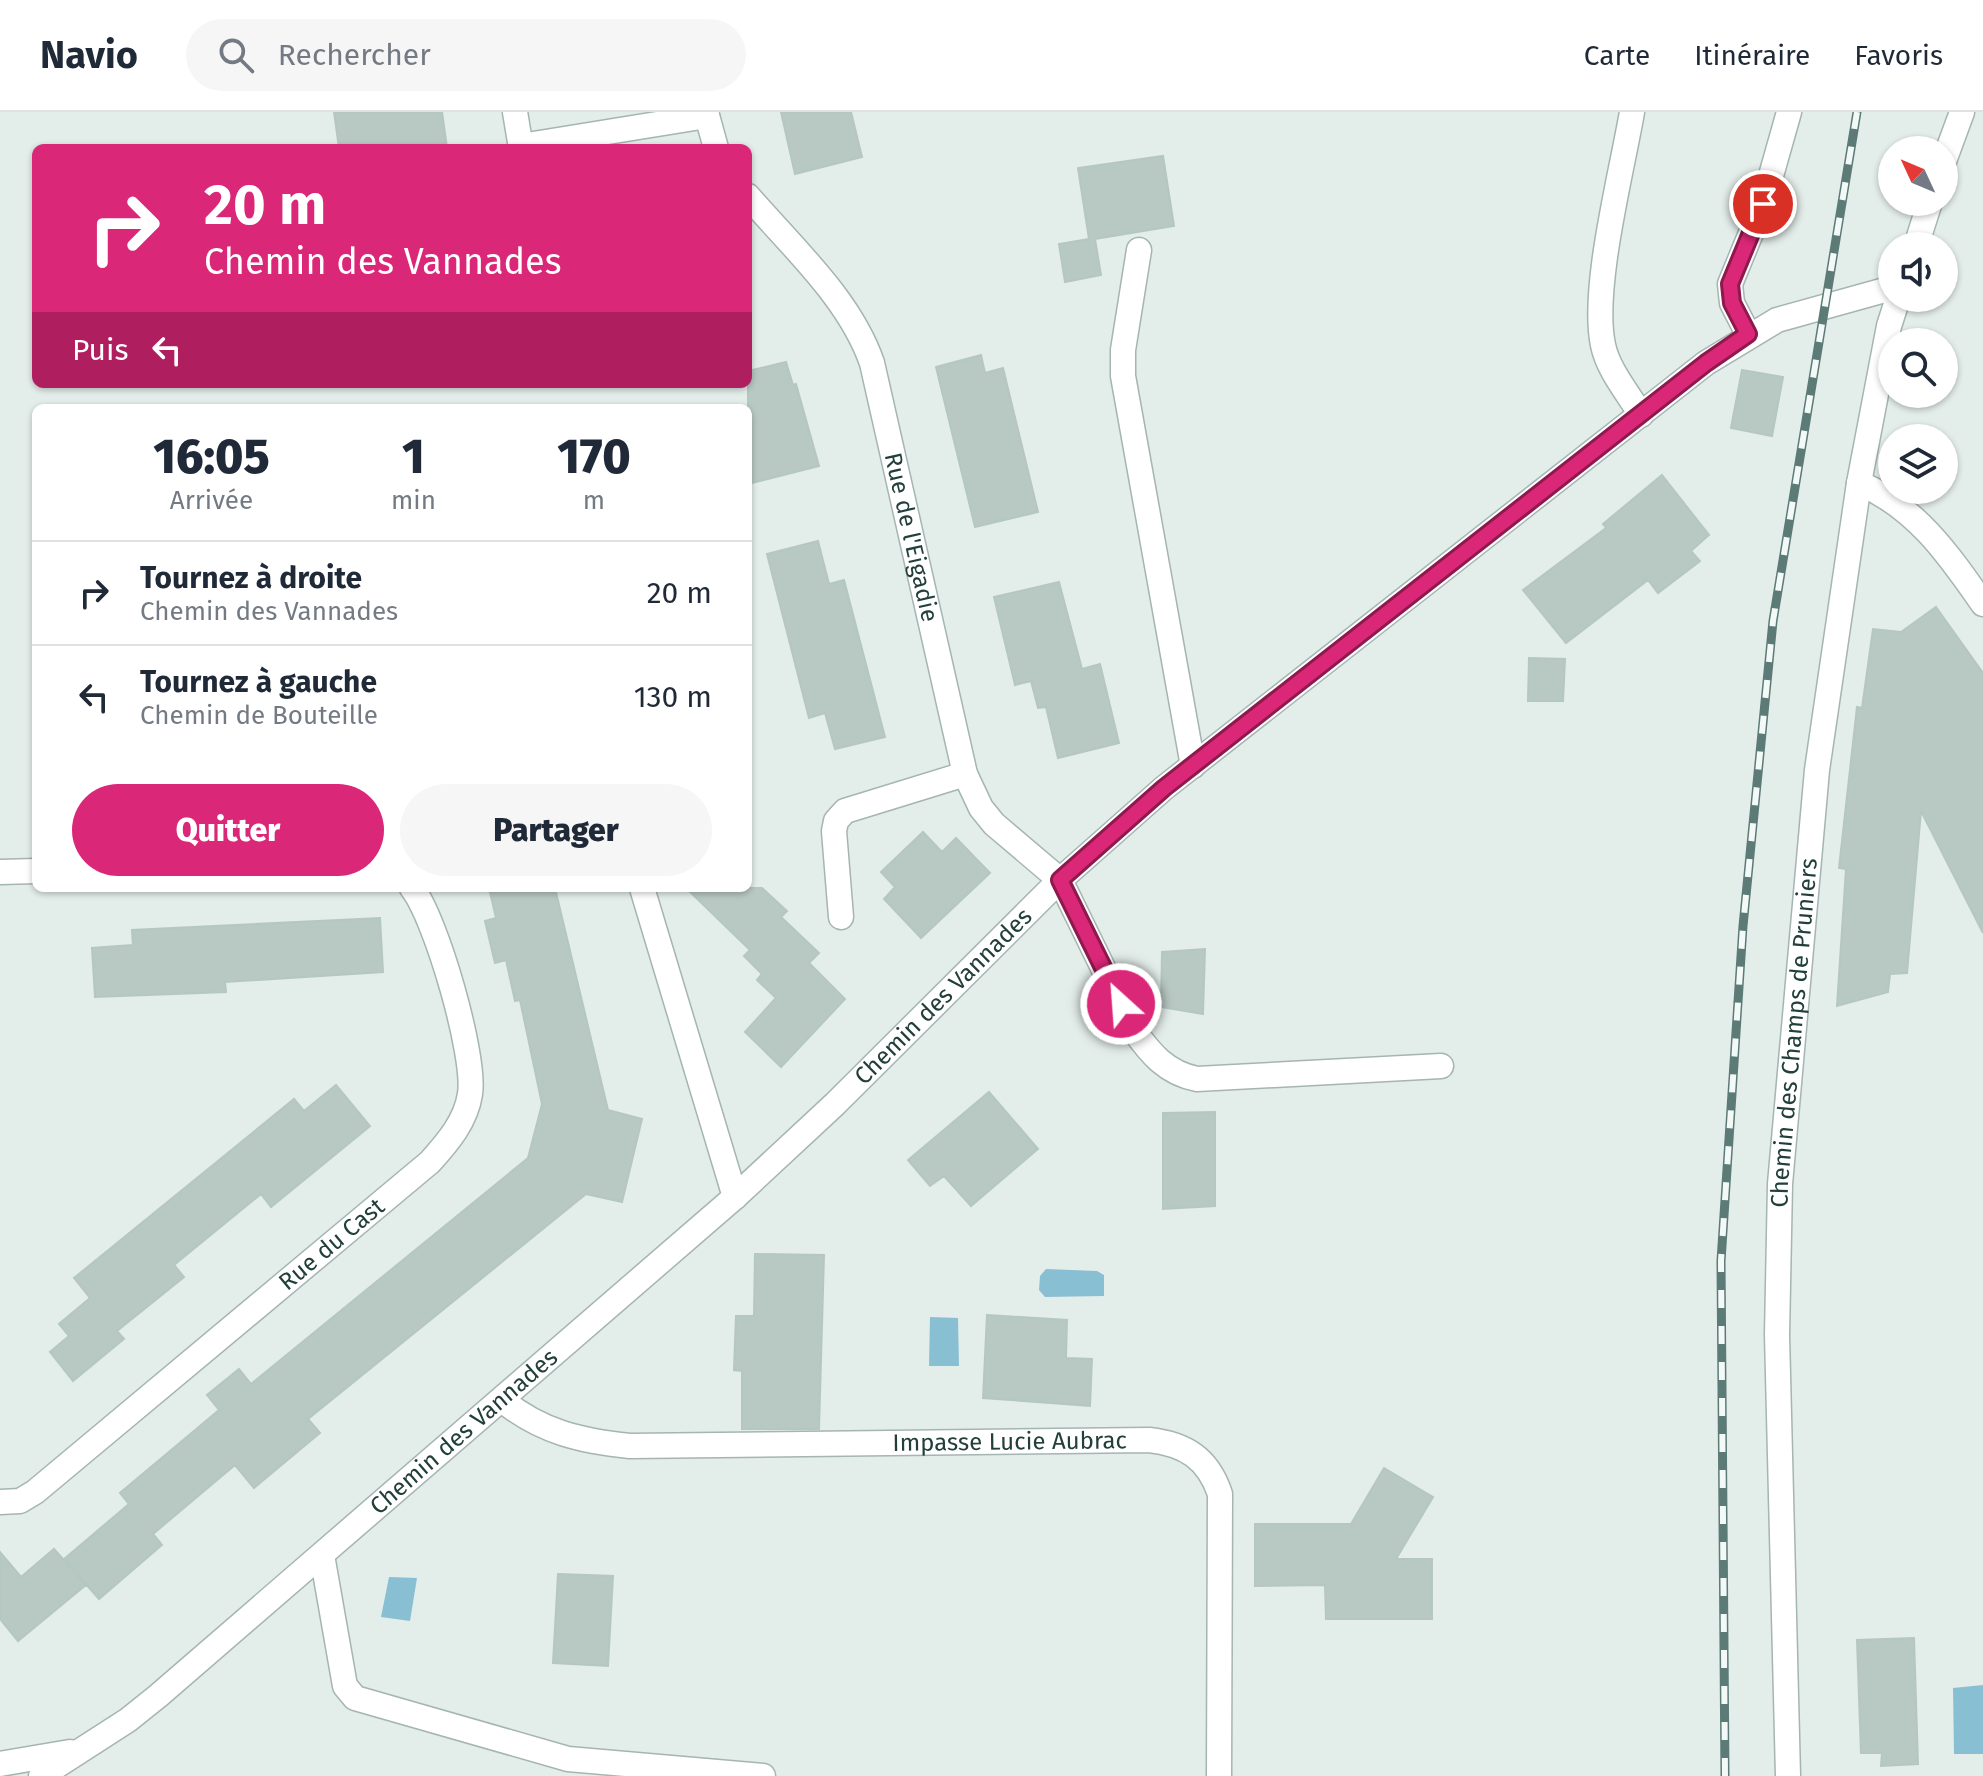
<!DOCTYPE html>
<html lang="fr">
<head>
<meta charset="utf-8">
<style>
  :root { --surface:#fff; --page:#f6f6f7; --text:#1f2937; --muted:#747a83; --line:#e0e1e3; --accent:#db2777 }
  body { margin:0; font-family:"Fira Sans",sans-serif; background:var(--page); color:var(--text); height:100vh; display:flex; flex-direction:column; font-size:30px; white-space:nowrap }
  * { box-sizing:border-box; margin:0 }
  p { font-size:26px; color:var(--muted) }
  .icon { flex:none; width:44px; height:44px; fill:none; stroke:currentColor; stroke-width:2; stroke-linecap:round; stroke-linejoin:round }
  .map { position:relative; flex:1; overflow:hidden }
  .details { position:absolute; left:32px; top:292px; width:720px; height:488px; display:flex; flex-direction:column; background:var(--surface); border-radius:12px; box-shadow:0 2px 6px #0004 }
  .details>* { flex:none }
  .guide { position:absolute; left:32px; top:32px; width:720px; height:244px; border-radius:12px; box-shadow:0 2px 6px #0004; background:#db2777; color:#fff; overflow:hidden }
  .needle { width:52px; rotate:314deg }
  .buttons { position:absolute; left:1878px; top:24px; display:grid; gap:16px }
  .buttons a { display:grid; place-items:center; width:80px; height:80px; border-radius:50%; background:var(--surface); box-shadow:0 2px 6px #0004; font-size:40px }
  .pin { position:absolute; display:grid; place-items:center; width:68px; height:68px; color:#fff; margin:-34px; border:4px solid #fff; border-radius:50%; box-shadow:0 2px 8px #0007 }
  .me { position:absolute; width:88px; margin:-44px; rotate:334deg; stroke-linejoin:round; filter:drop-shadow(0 0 6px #0008) }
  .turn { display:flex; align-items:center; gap:28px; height:168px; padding:0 40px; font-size:36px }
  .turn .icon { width:104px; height:104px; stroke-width:2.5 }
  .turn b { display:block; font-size:56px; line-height:68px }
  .then { display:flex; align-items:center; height:76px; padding:0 40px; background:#0003; gap:16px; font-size:30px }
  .eta { display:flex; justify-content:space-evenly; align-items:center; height:136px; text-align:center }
  .eta b { font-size:48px; font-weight:800; line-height:56px }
  .action { display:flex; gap:16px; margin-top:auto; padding:16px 40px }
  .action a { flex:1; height:92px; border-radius:48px; background:var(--accent); color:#fff; font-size:32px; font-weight:800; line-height:92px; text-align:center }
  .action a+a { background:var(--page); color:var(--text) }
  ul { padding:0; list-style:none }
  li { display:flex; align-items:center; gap:24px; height:104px; padding:0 40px; border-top:2px solid var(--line) }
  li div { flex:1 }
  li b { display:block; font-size:30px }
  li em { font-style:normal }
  header { display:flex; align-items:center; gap:48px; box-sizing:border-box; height:112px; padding:0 40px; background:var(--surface); border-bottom:2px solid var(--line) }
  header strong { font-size:38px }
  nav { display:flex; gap:44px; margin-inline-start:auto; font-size:28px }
  .search { width:560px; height:72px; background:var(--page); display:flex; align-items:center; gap:20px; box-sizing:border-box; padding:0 28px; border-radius:44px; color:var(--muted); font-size:30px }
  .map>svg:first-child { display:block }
</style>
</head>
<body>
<header>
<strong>Navio</strong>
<div class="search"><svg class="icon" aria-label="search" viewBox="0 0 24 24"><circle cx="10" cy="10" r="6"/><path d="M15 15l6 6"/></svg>Rechercher</div>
<nav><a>Carte</a><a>Itinéraire</a><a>Favoris</a></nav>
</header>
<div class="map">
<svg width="1983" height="1664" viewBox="0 0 1983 1664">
  <rect width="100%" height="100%" fill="#e3edea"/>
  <!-- water -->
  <path fill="#89bfd3" d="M 1046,1157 L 1097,1159 L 1104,1163 L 1104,1184 L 1045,1185 L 1039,1178 L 1040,1164 Z
    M 930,1205 L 958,1206 L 959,1254 L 929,1254 Z
    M 389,1465 L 417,1466 L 410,1509 L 381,1505 Z
    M 1983,1573 L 1983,1642 L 1954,1642 L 1953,1576 Z"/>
  <!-- building -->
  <path fill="#b8c8c3" stroke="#b5c7c1" stroke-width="2" d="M 334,0 L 442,0 L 447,36 L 339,36 Z
    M 781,0 L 851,0 L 862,45 L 795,62 Z
    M 1163,44 L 1174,114 L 1095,127 L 1101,163 L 1065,170 L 1059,132 L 1089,127 L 1078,56 Z
    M 981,243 L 985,261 L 1003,256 L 1038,400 L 975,415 L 936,255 Z
    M 786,250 L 793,273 L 796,272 L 819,354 L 748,372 L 748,259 Z
    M 1742,258 L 1783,265 L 1772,324 L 1731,316 Z
    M 1662,363 L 1709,423 L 1691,439 L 1700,449 L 1658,481 L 1648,468 L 1566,531 L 1523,478 L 1606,416 L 1603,412 Z
    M 818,429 L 829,472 L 844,468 L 885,625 L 835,637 L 825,601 L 809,606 L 767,442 Z
    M 1059,470 L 1082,557 L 1100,552 L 1119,631 L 1058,646 L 1046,595 L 1038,596 L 1031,569 L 1015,573 L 994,485 Z
    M 1936,495 L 1983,561 L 1983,821 L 1921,699 L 1907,861 L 1890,862 L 1888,880 L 1837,894 L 1846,757 L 1839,756 L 1857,595 L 1862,596 L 1873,517 L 1901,520 Z
    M 1529,546 L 1565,547 L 1563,589 L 1528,589 Z
    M 923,720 L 942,740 L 956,726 L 990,761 L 921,826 L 884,787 L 895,775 L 881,760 Z
    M 489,776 L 555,776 L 608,998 L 642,1007 L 622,1090 L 586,1082 L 308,1307 L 320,1321 L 254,1376 L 235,1353 L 153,1422 L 162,1433 L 99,1487 L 64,1447 L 129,1392 L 120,1381 L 219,1298 L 207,1283 L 239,1257 L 251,1272 L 528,1046 L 542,992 L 520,888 L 515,889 L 506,848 L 495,851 L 485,809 L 496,806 Z
    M 686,776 L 762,776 L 787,799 L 781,805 L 819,841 L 809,851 L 845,887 L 781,955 L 745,920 L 776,886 L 757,868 L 762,862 L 744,844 L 750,838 Z
    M 380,806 L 383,860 L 225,870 L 226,880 L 95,885 L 92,836 L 133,833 L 132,818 Z
    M 1205,837 L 1203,902 L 1161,895 L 1162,840 Z
    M 336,973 L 370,1014 L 271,1095 L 261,1082 L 174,1153 L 184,1165 L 117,1219 L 124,1227 L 73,1269 L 50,1240 L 69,1224 L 59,1212 L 90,1186 L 74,1166 L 294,987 L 304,999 Z
    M 989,980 L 1038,1037 L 971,1094 L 944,1064 L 930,1074 L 908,1048 Z
    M 1215,1000 L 1215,1094 L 1163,1097 L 1163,1001 Z
    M 755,1142 L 824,1143 L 819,1317 L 742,1317 L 742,1259 L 734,1258 L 736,1204 L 754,1204 Z
    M 987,1203 L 1067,1208 L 1066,1246 L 1092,1247 L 1090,1294 L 983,1286 Z
    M 1384,1356 L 1433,1385 L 1396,1447 L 1432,1447 L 1432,1507 L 1326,1507 L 1325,1473 L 1255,1474 L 1255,1412 L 1351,1412 Z
    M 54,1437 L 86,1473 L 18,1529 L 0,1507 L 0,1440 L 21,1465 Z
    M 558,1462 L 613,1464 L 608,1554 L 553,1551 Z
    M 1914,1526 L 1918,1652 L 1881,1654 L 1882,1641 L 1861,1641 L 1857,1528 Z"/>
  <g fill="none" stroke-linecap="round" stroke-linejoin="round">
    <defs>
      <g id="minor">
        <path d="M 515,0 L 521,36"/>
        <path d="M 706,0 L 716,36"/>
        <path d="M 1632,0 C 1622,59 1591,177 1603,233 C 1608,258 1628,281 1641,303"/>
        <path d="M 521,34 L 707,4"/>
        <path d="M 1944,49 L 1962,0"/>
        <path id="s1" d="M 748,84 C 792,135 850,187 872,251 L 965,662 L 981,696 L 994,712 L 1060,768 L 1133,917 C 1150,941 1166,961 1197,967 L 1441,954"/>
        <path d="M 1916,134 L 1930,90"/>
        <path d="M 1139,138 L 1123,238 L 1123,264 L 1193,654"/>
        <path d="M 1748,222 L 1732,191 L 1730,172 L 1763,92 L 1789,0"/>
        <path d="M 1859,371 C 1916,395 1949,443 1983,492"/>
        <path d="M 0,760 L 36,759"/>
        <path d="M 642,776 L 735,1085"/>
        <path d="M 841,805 L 834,719 L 836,709 L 845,699 L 965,662"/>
        <path id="s2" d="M 502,1288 C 541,1320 581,1329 630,1334 L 1149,1328 C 1185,1332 1208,1346 1220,1382 L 1219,1664"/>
        <path id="s3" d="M 0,1390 L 20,1389 L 35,1380 L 430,1050 C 448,1030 466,1009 470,982 C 476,944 436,806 412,776"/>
        <path d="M 322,1443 L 345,1574 L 355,1586 L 568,1647 L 763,1664"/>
        <path d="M 0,1652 L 70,1640"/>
        <path id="s4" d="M 41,1664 L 128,1608 L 158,1584 L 735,1085 L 835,992 L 1060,768 L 1164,676 L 1706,251 L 1777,208 L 1892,176"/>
        <path id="s5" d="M 1788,1664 L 1777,1223 L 1780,1072 L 1817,658 L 1859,371 L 1889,214 L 1898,186"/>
      </g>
    </defs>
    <!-- minor casing -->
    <use href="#minor" stroke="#a5b5b2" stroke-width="27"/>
    <!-- minor -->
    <use href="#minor" stroke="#fff" stroke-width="24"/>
    <defs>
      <path id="rail" d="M 1725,1664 L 1721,1149 L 1743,814 L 1773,509 L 1857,0"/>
    </defs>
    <!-- rail casing -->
    <use href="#rail" stroke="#5c7a76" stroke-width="9"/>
    <!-- rail -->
    <use href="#rail" stroke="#f3f9f7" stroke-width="6" stroke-dasharray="18" stroke-linecap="butt"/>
  </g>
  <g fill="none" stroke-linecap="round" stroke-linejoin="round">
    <defs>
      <path id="route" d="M 1121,892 L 1060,768 L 1164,676 L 1706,251 L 1748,222 L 1732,191 L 1730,172 L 1763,92"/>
    </defs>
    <!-- route casing -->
    <use href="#route" stroke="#8e194d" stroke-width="20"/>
    <!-- route -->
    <use href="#route" stroke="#db2777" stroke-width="14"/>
  </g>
  <g text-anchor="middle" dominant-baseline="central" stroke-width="8" stroke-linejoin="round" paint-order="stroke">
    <!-- street labels -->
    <g font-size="24" fill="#223f3a" stroke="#f3f9f7">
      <text stroke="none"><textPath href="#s1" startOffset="388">Rue de l'Eigadie</textPath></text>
      <text stroke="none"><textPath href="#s4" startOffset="1194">Chemin des Vannades</textPath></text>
      <text stroke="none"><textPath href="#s5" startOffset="744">Chemin des Champs de Pruniers</textPath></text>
      <text stroke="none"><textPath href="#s3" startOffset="424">Rue du Cast</textPath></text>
      <text stroke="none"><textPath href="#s4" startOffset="546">Chemin des Vannades</textPath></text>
      <text stroke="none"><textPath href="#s2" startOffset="518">Impasse Lucie Aubrac</textPath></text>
    </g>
  </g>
</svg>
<div class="buttons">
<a><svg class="needle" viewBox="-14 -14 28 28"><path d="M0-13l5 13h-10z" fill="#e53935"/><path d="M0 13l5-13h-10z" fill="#747a83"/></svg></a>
<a><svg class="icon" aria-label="sound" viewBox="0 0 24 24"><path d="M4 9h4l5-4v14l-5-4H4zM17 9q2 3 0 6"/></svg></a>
<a><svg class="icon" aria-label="search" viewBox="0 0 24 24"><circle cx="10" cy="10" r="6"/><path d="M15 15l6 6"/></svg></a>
<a><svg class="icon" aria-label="layers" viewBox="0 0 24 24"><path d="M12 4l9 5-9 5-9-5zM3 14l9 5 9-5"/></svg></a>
</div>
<div class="pin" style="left:1763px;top:92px;background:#d93025"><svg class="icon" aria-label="arrive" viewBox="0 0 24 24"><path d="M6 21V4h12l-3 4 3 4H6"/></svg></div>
<svg class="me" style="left:1121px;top:892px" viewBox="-20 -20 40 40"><circle r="17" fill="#db2777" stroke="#fff" stroke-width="3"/><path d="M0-11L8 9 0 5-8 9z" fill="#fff"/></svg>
<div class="guide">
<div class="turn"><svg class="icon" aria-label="right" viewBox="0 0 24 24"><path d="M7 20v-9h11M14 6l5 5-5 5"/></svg><div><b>20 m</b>Chemin des Vannades</div></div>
<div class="then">Puis<svg class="icon" aria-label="left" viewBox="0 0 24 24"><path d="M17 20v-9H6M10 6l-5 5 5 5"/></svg></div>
</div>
<section class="details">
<div class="eta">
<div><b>16:05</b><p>Arrivée</p></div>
<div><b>1</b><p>min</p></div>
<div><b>170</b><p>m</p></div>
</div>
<ul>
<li><svg class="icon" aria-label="right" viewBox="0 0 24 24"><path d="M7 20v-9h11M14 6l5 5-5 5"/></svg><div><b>Tournez à droite</b><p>Chemin des Vannades</p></div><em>20 m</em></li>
<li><svg class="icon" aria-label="left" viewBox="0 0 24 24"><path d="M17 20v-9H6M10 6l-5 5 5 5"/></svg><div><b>Tournez à gauche</b><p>Chemin de Bouteille</p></div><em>130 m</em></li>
</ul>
<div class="action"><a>Quitter</a><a>Partager</a></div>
</section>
</div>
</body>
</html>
